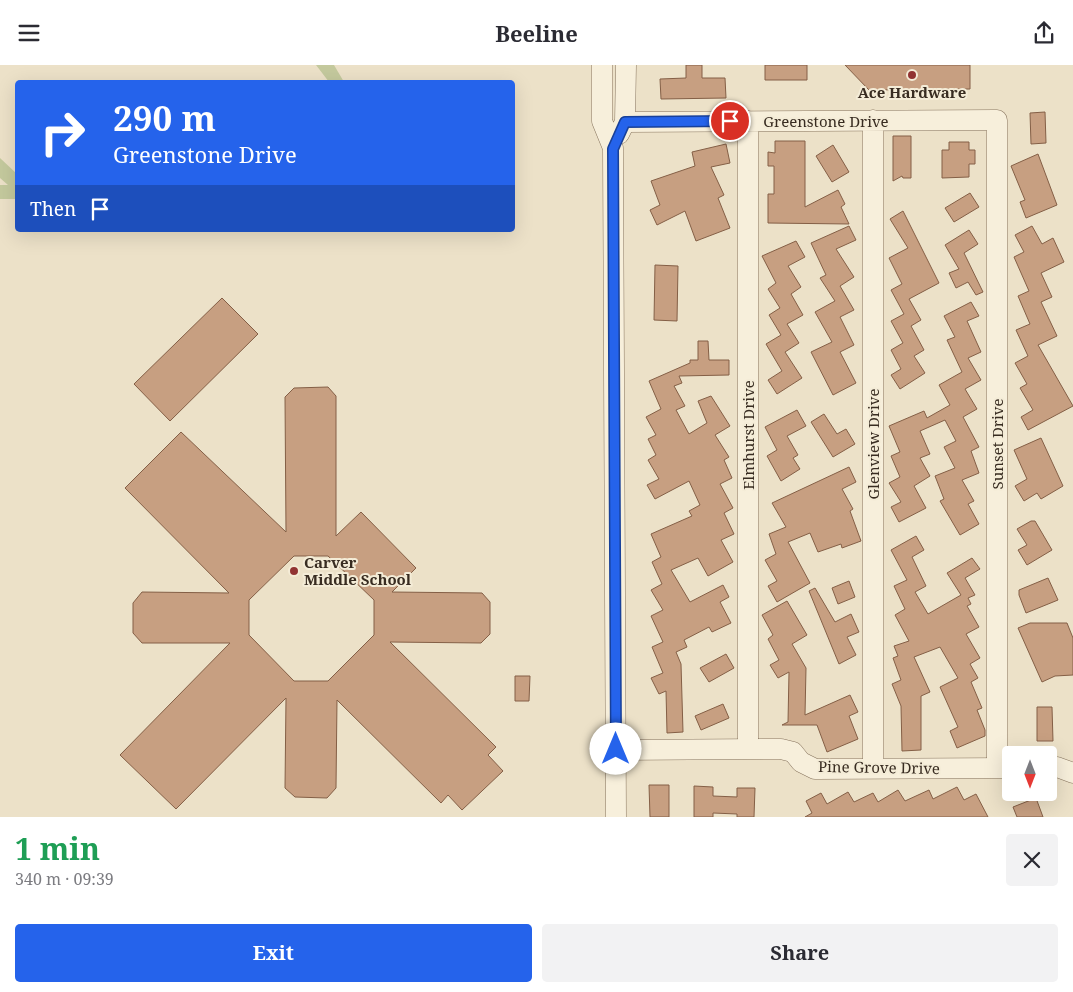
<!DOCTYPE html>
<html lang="en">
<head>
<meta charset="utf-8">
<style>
  :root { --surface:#fff; --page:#f2f2f3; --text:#2b2b33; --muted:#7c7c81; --accent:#2563eb }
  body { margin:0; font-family:"Noto Serif",serif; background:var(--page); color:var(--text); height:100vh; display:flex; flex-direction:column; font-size:19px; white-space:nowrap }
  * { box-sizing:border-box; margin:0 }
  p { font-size:16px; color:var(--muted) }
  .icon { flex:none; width:28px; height:28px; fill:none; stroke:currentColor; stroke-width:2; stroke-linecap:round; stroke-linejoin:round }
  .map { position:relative; height:752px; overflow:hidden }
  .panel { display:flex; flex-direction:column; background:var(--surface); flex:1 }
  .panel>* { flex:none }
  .hud { position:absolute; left:15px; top:15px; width:500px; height:152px; border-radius:5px; box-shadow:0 5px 20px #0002; background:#2563eb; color:#fff; overflow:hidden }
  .needle { width:32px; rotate:180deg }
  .buttons { position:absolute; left:1002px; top:681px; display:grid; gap:10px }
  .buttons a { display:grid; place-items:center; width:55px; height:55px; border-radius:5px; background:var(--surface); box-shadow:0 5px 20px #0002; font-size:25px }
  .pin { position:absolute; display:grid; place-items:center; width:42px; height:42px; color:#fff; margin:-21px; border:2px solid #fff; border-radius:50%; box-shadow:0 1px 5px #0007 }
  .me { position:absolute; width:55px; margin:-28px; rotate:0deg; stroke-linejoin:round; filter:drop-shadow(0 0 4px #0008) }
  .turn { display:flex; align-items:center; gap:18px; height:105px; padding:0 15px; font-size:22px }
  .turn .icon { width:65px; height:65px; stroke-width:2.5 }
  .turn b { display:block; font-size:35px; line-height:42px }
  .then { display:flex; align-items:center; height:48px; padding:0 15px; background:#0003; gap:10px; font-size:19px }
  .round { display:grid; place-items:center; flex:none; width:52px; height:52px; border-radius:5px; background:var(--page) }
  .headline { display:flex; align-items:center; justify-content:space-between; height:85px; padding:0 15px }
  h1 { font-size:30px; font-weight:700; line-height:38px; color:#1e9e55 }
  .action { display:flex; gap:10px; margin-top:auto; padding:10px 15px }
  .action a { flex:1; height:58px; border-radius:5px; background:var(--accent); color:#fff; font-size:20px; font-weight:700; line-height:58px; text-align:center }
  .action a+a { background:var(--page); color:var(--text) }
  header { display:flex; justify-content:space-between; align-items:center; height:65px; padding:0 15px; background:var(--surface); font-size:22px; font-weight:700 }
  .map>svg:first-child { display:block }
</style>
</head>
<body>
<header><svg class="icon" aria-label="menu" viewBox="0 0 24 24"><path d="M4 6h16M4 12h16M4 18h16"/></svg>Beeline<svg class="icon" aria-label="share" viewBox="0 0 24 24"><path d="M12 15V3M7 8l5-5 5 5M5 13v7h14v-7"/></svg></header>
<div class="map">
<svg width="1073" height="752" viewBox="0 0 1073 752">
  <rect width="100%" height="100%" fill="#ece1c8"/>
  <!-- green -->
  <path fill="#c4c99d" d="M 316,0 L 334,0 L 344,17 L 329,17 Z
    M 0,93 L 17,109 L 17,134 L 0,134 L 0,120 L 8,120 L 0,113 Z"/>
  <!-- building -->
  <path fill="#c79f81" stroke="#845f46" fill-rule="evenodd" d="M 686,0 L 702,0 L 702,13 L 725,13 L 726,33 L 661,34 L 660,14 L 686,13 Z
    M 765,0 L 807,0 L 807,15 L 765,15 Z
    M 845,0 L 970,0 L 970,24 L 869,25 Z
    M 1045,47 L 1046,78 L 1031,79 L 1030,48 Z
    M 893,71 L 911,71 L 911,113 L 903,113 L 902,111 L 893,116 Z
    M 775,76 L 805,76 L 805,142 L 838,125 L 845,139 L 841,142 L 849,159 L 768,158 L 768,129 L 774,129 L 774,101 L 768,101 L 768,87 L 775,88 Z
    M 949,77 L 969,77 L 969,85 L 975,85 L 975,99 L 969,99 L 969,112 L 942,113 L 942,85 L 949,85 Z
    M 726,79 L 730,98 L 711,102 L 724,130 L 718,133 L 730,163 L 696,176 L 685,146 L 657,160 L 650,145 L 660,140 L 651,116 L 695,101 L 692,87 Z
    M 833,80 L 849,107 L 832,117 L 816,91 Z
    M 1038,89 L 1057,140 L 1026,153 L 1020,137 L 1025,135 L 1011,101 Z
    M 970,128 L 979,142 L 954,157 L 945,143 Z
    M 903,146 L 939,218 L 909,234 L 921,255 L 911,261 L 924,285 L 914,291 L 925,308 L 900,324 L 891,310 L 901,304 L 891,285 L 903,278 L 891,256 L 904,249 L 891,225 L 902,219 L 889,193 L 908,183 L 890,154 Z
    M 849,161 L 856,175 L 836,184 L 854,212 L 840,221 L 854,245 L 840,252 L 854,280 L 840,287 L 856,318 L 833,330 L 811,287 L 832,277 L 815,247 L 835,236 L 820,213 L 826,210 L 811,178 Z
    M 1032,161 L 1042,179 L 1053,173 L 1064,197 L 1041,208 L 1052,232 L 1041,237 L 1057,271 L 1038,280 L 1073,341 L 1028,365 L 1021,352 L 1033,345 L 1020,323 L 1027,319 L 1015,298 L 1028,291 L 1016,265 L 1030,259 L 1018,231 L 1029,226 L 1014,192 L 1024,187 L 1015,170 Z
    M 969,165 L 978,179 L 964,188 L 983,227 L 976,230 L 968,217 L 956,223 L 949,208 L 959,204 L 945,180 Z
    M 796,176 L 805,192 L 788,201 L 801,222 L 791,229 L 803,250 L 787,259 L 799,278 L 785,287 L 802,313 L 777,329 L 768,315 L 782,306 L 766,279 L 781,270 L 769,250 L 780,243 L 768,224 L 776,218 L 762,191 Z
    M 655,200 L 678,201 L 677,256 L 654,255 Z
    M 222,233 L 258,269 L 170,356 L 134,319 Z
    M 971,237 L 979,251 L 967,256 L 981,287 L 968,293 L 981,315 L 965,324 L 977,344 L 963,352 L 979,382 L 971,386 L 979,408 L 962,415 L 974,436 L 968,439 L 979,459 L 960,470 L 940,436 L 944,434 L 935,411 L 955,403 L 944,382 L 956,376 L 945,355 L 920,366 L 930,389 L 920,393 L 930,411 L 914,421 L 926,443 L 899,457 L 891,442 L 901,437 L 889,418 L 900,412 L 891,391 L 900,387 L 889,361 L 924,346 L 927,353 L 950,340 L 939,320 L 962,307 L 947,275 L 955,272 L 944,251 Z
    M 698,276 L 708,276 L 709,295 L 729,295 L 729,310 L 679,311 L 682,318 L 674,321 L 685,341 L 676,345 L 689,369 L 707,358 L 698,336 L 711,331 L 730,361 L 715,370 L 729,392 L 724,395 L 732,413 L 720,419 L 733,443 L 724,448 L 734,469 L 721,475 L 733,497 L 708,511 L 698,493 L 671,505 L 690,537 L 723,520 L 729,532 L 720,537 L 731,558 L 712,567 L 709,562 L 684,575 L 687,582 L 676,587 L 681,599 L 683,667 L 667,668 L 666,626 L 659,629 L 651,613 L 663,608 L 652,582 L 663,577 L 651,551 L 663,545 L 651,525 L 662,519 L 652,497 L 661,492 L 651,469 L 692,451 L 689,446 L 700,440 L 689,416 L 655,434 L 647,420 L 659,414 L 648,395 L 656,390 L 648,374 L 656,370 L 646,352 L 661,344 L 649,316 L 690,298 L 690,295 L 698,295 Z
    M 328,322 L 336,331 L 336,471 L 361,447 L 416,503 L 392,527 L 482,528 L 490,537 L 490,569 L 481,578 L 390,577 L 496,682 L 488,690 L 503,706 L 462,745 L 448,730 L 441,738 L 337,635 L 336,723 L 327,733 L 295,732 L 285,723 L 286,633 L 176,744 L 120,690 L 230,578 L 142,578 L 133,568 L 133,538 L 142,527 L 229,528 L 125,423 L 181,367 L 286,467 L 285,332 L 294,323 ZM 294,491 L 328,491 L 374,535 L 374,570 L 328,616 L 294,616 L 249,570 L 249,535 Z
    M 797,345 L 806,361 L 787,371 L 798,390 L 793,393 L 800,404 L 781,416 L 767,391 L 777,385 L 765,362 Z
    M 824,349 L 837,369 L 846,364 L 855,379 L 833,392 L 811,357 Z
    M 1041,373 L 1063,421 L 1041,434 L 1037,428 L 1024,436 L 1015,421 L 1027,414 L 1014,385 Z
    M 849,402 L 856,417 L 842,424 L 853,444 L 850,446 L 861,476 L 842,483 L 841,479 L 818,487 L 810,468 L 788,477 L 810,518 L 777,537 L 768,521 L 777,516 L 765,495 L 776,489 L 769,469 L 786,462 L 772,438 Z
    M 1031,456 L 1035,456 L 1052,485 L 1027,500 L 1018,485 L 1027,480 L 1017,464 Z
    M 916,471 L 924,485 L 912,492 L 926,521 L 915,527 L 928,549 L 961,530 L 947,508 L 972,493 L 980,504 L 965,513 L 975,530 L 968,533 L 971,539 L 967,541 L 979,562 L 966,569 L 980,593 L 970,599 L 978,613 L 971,617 L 982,643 L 977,645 L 985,665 L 985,671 L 957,683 L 950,666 L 958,662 L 940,622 L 958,613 L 940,582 L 914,592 L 930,627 L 921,631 L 921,685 L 902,686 L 901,641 L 892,619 L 901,615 L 893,593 L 898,591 L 894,581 L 909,576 L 895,550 L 905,544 L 894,521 L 907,515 L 891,485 Z
    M 1048,513 L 1058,535 L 1026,548 L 1019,530 L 1019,525 Z
    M 849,516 L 855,532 L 838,539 L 832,523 Z
    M 815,523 L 835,557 L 851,549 L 859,567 L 847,572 L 856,590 L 839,599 L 809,526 Z
    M 787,536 L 807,570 L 792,579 L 806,603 L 805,650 L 850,630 L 858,647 L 849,651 L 858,674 L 827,687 L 817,660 L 782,660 L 788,657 L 789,607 L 778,613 L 770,600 L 779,595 L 768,574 L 773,570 L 762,550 Z
    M 1030,558 L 1067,558 L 1073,573 L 1073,610 L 1055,611 L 1042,617 L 1018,563 Z
    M 726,589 L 734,603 L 709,617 L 700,603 Z
    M 515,611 L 530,611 L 529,636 L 515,636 Z
    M 723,639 L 729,653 L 701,665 L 695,651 Z
    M 1037,642 L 1052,642 L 1053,676 L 1037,676 Z
    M 649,720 L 669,720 L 669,752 L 650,752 Z
    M 694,721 L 713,722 L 713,731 L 737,732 L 737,723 L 755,723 L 754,752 L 737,752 L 737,749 L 713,748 L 713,752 L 694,752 Z
    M 957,722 L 964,735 L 976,729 L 988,752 L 805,752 L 812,748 L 806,736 L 821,728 L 827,739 L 848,727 L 854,737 L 873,728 L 878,737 L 898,725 L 905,736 L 929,725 L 933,734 Z
    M 1036,733 L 1043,752 L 1017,752 L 1013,742 Z"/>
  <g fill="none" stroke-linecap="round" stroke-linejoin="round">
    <defs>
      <path id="minor" d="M 602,0 L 602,56 L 613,83 L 616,752
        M 873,55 L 873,703
        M 748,56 L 748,684
        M 625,57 L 997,55 L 997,703
        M 619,69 L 625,57 L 626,0
        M 616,685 L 781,684 L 793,687 L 801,697 L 815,704 L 1011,703
        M 1049,702 L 1057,702 L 1073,708"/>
    </defs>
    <!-- minor casing -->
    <use href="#minor" stroke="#87745e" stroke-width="21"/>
    <!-- minor -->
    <use href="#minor" stroke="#f7efdb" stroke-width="20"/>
  </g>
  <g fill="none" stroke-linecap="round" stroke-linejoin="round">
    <defs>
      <path id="route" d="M 616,684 L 613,84 L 625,57 L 730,56"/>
    </defs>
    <!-- route casing -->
    <use href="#route" stroke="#184099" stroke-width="12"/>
    <!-- route -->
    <use href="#route" stroke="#2563eb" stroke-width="9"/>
  </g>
  <!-- markers -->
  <g fill="#913332" stroke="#f4ecd7" stroke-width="2">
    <circle cx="912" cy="10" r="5"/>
    <circle cx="294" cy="506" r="5"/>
  </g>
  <g text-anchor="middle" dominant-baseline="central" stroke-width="4" stroke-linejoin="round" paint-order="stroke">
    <!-- poi labels -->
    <g font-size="15" font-weight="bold" fill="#382c21" stroke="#f4ecd7">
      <text x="912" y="27">Ace Hardware</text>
      <text x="304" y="497" text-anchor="start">Carver<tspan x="304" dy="17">Middle School</tspan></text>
    </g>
    <!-- street labels -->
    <g font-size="15" fill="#382c21" stroke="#f4ecd7">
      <text x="826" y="56">Greenstone Drive</text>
      <text transform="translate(748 370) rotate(-90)">Elmhurst Drive</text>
      <text transform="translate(873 379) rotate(-90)">Glenview Drive</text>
      <text transform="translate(997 379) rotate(-90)">Sunset Drive</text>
      <text transform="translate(879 702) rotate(1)">Pine Grove Drive</text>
    </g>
  </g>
</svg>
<div class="buttons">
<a><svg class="needle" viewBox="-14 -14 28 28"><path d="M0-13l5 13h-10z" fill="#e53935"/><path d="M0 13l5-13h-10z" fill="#7c7c81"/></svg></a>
</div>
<div class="pin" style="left:730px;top:56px;background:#d93025"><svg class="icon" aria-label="arrive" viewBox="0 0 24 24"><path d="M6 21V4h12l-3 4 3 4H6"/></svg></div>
<svg class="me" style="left:616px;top:684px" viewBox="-20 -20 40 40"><circle r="19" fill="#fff"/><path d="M0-13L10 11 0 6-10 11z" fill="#2563eb"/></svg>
<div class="hud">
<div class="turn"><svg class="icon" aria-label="right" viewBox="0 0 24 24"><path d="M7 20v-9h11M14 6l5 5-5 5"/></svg><div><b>290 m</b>Greenstone Drive</div></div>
<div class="then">Then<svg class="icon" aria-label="arrive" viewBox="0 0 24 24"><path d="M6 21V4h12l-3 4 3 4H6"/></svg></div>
</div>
</div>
<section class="panel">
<div class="headline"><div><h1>1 min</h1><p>340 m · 09:39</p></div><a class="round"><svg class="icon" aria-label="close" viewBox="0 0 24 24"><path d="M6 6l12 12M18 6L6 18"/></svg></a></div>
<div class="action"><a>Exit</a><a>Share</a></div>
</section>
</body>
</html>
